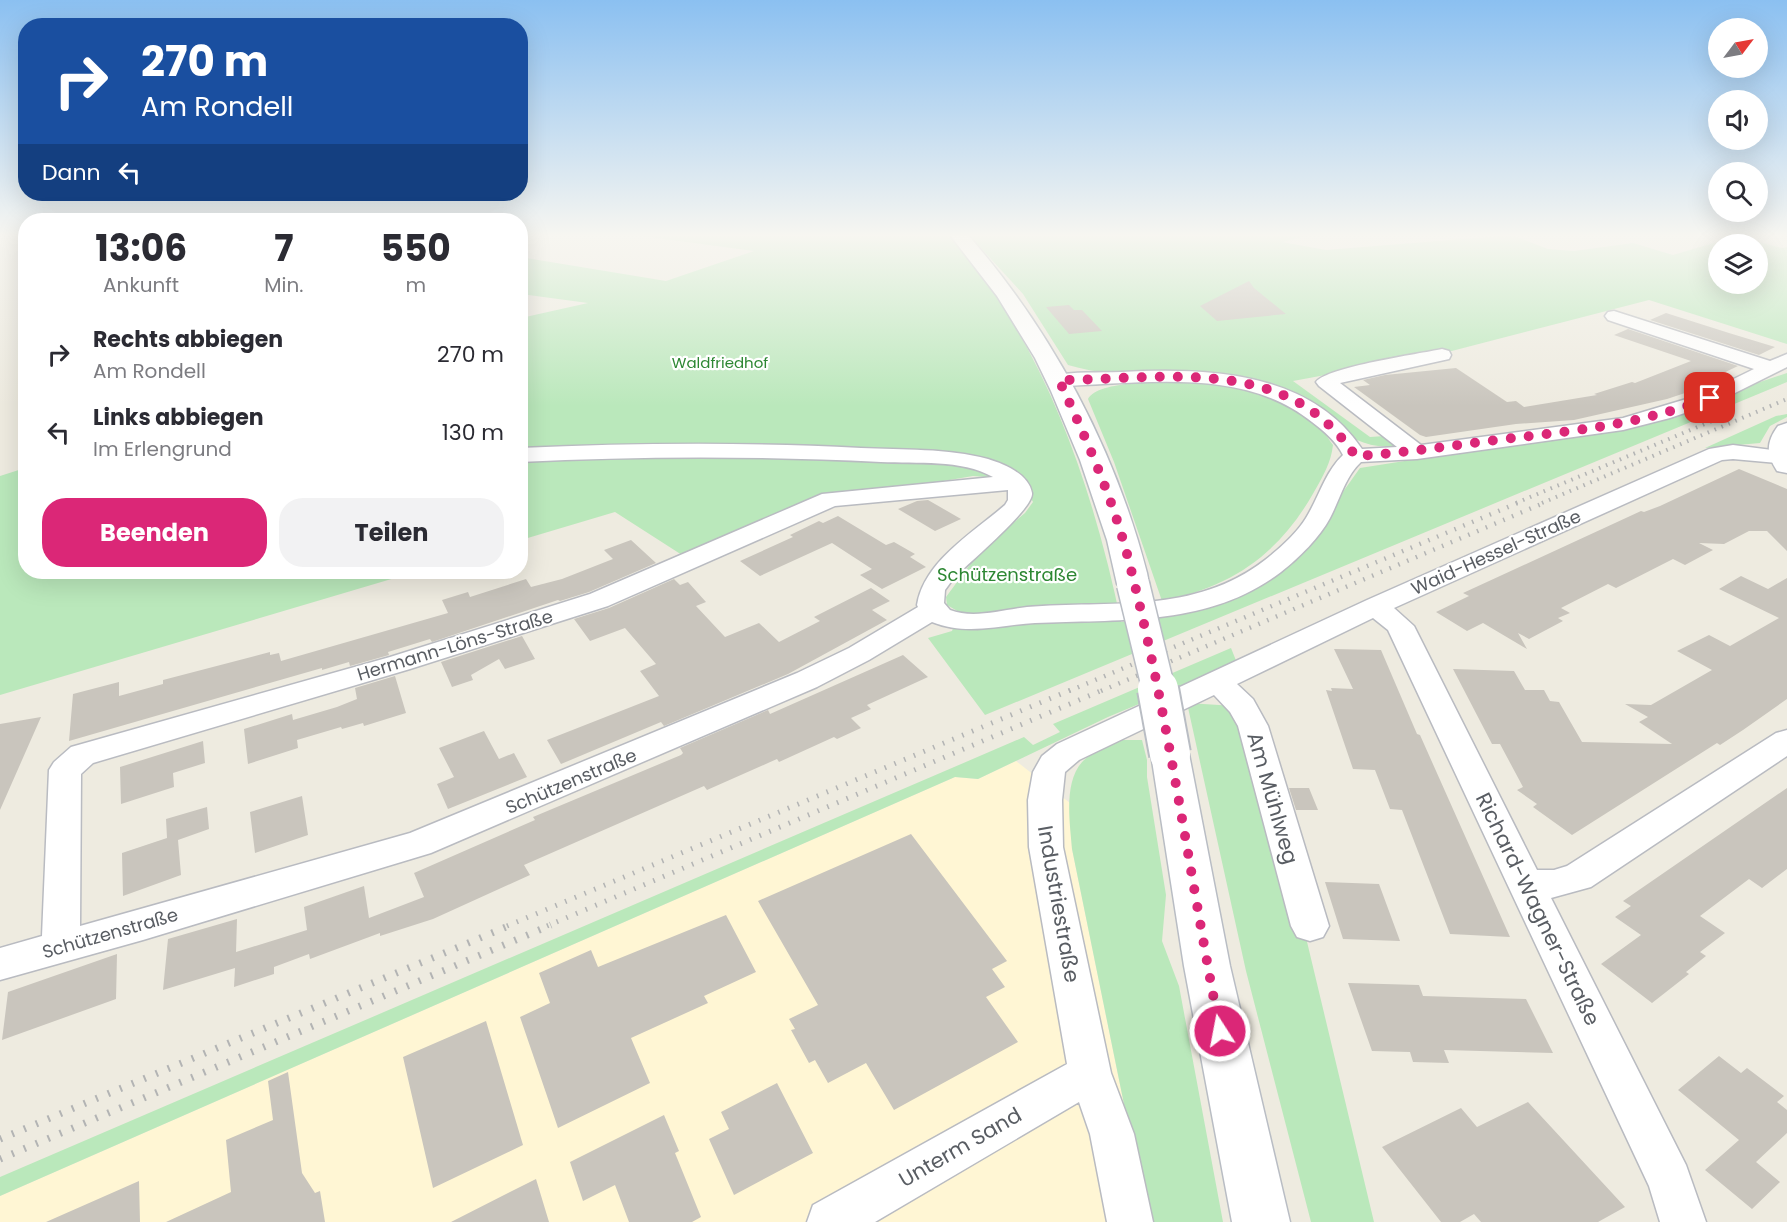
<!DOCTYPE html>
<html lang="de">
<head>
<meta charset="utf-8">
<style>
  :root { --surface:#fff; --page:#f2f2f3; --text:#2b2b33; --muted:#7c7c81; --accent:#db2777 }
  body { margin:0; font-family:Poppins,sans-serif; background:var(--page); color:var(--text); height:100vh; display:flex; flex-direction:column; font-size:22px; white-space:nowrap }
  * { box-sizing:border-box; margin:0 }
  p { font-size:20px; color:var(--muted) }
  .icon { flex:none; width:33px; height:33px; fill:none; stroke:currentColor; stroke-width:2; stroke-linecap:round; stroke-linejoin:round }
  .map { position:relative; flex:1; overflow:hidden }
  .panel { position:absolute; left:18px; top:213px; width:510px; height:366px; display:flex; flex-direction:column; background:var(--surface); border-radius:24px; box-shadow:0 6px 24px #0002 }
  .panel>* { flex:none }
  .guide { position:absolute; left:18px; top:18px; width:510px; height:183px; border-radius:24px; box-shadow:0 6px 24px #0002; background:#1a4fa0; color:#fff; overflow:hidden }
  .needle { width:39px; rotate:58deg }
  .buttons { position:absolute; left:1708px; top:18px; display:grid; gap:12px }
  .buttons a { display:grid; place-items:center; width:60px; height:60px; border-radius:50%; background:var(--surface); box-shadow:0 6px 24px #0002; font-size:30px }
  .pin { position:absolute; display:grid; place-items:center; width:51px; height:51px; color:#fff; margin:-26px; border-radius:12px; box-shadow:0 3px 9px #0006 }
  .me { position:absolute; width:66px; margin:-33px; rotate:349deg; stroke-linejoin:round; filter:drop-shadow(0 0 4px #0008) }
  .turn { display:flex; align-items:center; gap:21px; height:126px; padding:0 24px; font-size:27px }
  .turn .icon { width:78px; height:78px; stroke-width:2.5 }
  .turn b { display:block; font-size:42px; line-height:51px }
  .then { display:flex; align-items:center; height:57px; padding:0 24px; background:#0003; gap:12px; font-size:22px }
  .eta { display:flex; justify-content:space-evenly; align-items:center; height:102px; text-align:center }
  .eta b { font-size:36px; font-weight:700; line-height:42px }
  .primary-button { display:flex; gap:12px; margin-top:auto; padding:12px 24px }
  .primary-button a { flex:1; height:69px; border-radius:24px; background:var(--accent); color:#fff; font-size:24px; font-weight:700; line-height:69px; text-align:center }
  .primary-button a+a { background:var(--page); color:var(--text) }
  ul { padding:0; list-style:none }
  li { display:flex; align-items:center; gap:18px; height:78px; padding:0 24px }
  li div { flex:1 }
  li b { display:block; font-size:22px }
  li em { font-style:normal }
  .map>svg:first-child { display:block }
</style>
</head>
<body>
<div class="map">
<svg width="1787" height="1222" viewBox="0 0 1787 1222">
  <rect width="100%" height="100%" fill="#eeebe0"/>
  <!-- commercial -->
  <path fill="#fff6d4" d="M 1016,761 L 1070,803 L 1072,849 L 1148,1222 L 0,1222 L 0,1196 L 955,777 L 978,779 Z"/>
  <!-- green -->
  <path fill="#bae8bb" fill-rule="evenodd" d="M 634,235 L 949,235 C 1043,339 1093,487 1121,622 C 1208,613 1269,601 1324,526 C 1331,518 1334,507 1339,498 C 1346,487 1353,478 1360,468 L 1519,443 L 1630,429 L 1672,418 L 1719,402 L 1757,383 L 1787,373 L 1787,382 L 985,715 L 928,638 L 952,631 L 959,612 L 947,605 L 946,597 L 980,551 L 1025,513 L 1033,502 L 1024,485 L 999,478 L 973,476 L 797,506 L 682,555 L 615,512 L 521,540 L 521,318 L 588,303 L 521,294 L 520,257 L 666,281 L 754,251 Z
    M 969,235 L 1312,235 L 1282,242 L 1326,250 L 1512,235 L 1548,249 L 1574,251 L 1633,243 L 1673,255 L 1737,236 L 1782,248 L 1787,247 L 1787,344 L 1649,300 L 1444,353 L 1293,381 L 1370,437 L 1385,436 L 1396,443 L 1394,446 C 1349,452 1314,406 1276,389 C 1263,383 1241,385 1226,384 C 1174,379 1119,379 1068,365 L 1023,294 ZM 1719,244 L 1758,244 L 1758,284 L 1719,284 Z
    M 1186,381 C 1231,386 1276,391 1313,420 C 1321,426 1327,437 1333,445 C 1331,463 1323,476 1314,492 C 1279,554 1232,587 1162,601 L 1114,462 L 1088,399 C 1098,380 1166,382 1186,381 Z
    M 1787,414 L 1787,417 L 1770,426 L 1760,443 L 1705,448 L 1776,416 Z
    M 25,468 L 26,572 L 415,572 L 0,695 L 0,476 Z
    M 1231,648 L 1237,663 L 1108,717 L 978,779 L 955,777 L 0,1196 L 0,1177 L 1024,737 L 1033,745 L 1060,732 L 1053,724 Z
    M 1187,703 L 1235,706 L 1303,925 L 1374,1222 L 1311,1222 L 1246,971 Z
    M 1120,740 L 1142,740 L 1147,760 L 1147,777 L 1166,895 L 1162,941 L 1179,986 L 1223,1222 L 1148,1222 L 1072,849 C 1070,823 1063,782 1083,761 C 1093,751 1108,746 1120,740 Z"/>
  <!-- building -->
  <path fill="#c9c5bd" d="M 1249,281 L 1254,288 L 1286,314 L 1217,321 L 1200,306 Z
    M 1069,305 L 1074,310 L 1082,310 L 1102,331 L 1069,334 L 1046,307 Z
    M 1666,313 L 1729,333 L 1775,347 L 1759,355 L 1650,320 Z
    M 1628,329 L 1738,366 L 1698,385 L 1703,387 L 1667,399 L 1574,420 L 1516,424 L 1426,437 L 1420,435 L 1354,387 L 1370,385 L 1363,380 L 1385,375 L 1456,368 L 1507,402 L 1516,401 L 1524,407 L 1597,395 L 1594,394 L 1632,382 L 1635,383 L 1691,361 L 1614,335 Z
    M 1739,469 L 1787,489 L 1787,551 L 1767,531 L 1749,531 L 1724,544 L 1699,543 L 1713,550 L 1685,565 L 1673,559 L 1616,588 L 1608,584 L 1561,608 L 1570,613 L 1558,618 L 1563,621 L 1529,639 L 1518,633 L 1527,649 L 1483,623 L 1467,631 L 1436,612 L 1469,596 L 1463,593 L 1641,511 L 1644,512 L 1660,506 Z
    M 928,500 L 961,519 L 935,531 L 898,509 L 917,501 Z
    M 838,516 L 886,545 L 894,542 L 915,554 L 910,557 L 926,567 L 882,589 L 860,575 L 872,569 L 832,543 L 760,576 L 740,561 L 793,537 L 790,535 L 819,521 L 823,523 Z
    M 631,540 L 656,563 L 589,592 L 560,601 L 558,600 L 432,642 L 430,639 L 388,652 L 389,655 L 350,666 L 349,662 L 322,670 L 322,668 L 69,741 L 73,694 L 119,682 L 119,696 L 163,684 L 163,680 L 270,652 L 270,655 L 279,653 L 281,661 L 448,613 L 442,600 L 468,592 L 470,597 L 526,579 L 531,587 L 562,579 L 613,559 L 604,550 Z
    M 1741,576 L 1768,589 L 1787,578 L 1787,699 L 1743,730 L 1720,745 L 1717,743 L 1572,835 L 1533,807 L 1537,804 L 1517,790 L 1523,787 L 1500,744 L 1492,744 L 1453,669 L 1514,671 L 1525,690 L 1544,690 L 1550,701 L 1559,702 L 1582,742 L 1672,744 L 1639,722 L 1648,717 L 1625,704 L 1651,705 L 1712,670 L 1677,651 L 1709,635 L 1730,646 L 1779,618 L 1719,589 Z
    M 674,579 L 680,585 L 688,582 L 706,602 L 696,606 L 725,637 L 759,623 L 779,642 L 820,621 L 814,617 L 871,588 L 890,601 L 872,610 L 887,620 L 788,674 L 664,726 L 661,722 L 561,764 L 547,740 L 659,696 L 640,671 L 656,664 L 625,628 L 590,641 L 574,619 L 609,608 Z
    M 522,636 L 535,659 L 505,669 L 499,659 L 471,675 L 473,680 L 452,687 L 441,662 Z
    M 1334,649 L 1381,650 L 1417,734 L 1420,735 L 1510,937 L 1450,934 L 1402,810 L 1390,809 L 1375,770 L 1353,769 L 1326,690 L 1332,691 L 1331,688 L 1353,689 Z
    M 903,655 L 928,677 L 867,705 L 871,709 L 851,718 L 861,728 L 837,739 L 834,737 L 779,762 L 777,759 L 707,790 L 704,786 L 524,865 L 530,875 L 433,919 L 380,936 L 380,933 L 310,959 L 309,954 L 274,967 L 274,974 L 234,987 L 235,968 L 163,990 L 168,939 L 237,919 L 236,952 L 307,930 L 304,907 L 364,886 L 369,918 L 424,897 L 414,873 L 535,820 L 533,817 L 681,755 L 683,753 L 680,748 L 768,710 L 770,714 Z
    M 395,676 L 406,713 L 364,726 L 363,723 L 342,729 L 341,727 L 297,740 L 298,748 L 248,764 L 244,729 L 292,714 L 293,720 L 337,707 L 357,699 L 355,688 Z
    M 41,717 L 0,810 L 0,724 Z
    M 484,731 L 499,759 L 514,753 L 527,777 L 448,809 L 437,784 L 454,777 L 439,748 Z
    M 203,741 L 205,763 L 173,773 L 174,787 L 121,804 L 120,767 Z
    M 1289,788 L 1309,788 L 1318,810 L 1296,810 Z
    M 1787,788 L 1787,869 L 1762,888 L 1749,879 L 1700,916 L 1725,933 L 1700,952 L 1706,956 L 1686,972 L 1689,974 L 1652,1003 L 1601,964 L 1641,935 L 1615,917 L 1631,906 L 1623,901 Z
    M 302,796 L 308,835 L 255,853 L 250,812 Z
    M 207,807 L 209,829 L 178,840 L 181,875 L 123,896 L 122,853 L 167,838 L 166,819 Z
    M 911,834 L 1007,961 L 992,969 L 1005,987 L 986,997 L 1018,1042 L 894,1110 L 866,1063 L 828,1083 L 815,1060 L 809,1063 L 791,1030 L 795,1029 L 789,1019 L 818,1005 L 758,901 Z
    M 1325,882 L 1379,884 L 1400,941 L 1343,939 Z
    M 726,915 L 756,972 L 704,996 L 708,1003 L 631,1038 L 650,1083 L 558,1128 L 520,1017 L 550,1003 L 539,973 L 591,950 L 598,967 Z
    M 117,954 L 116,999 L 2,1040 L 8,992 Z
    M 1348,983 L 1419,985 L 1423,996 L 1526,999 L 1553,1053 L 1444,1050 L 1449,1063 L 1413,1062 L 1410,1052 L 1372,1051 Z
    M 486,1021 L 523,1145 L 433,1188 L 403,1057 Z
    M 1719,1056 L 1741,1073 L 1747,1068 L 1784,1096 L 1777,1102 L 1787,1110 L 1787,1133 L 1756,1162 L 1780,1182 L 1752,1209 L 1705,1170 L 1739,1140 L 1678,1090 Z
    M 288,1072 L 302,1173 L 315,1193 L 320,1191 L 325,1222 L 166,1222 L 231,1192 L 226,1140 L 273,1120 L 268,1081 Z
    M 777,1083 L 813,1153 L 734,1195 L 709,1139 L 729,1129 L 721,1112 Z
    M 1528,1102 L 1625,1207 L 1598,1222 L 1481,1222 L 1474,1214 L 1460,1222 L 1441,1222 L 1382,1147 L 1461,1108 L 1477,1127 Z
    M 664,1115 L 679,1151 L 675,1153 L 701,1217 L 692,1222 L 629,1222 L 615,1185 L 583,1201 L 570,1162 Z
    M 536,1179 L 549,1222 L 451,1222 L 524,1185 Z
    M 139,1181 L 140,1222 L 46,1222 Z"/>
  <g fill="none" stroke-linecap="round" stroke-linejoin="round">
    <defs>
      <path id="minor" d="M 1614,311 L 1770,361 L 1787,354 L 1787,367 L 1717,402 L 1670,418 L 1623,430 L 1417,459 L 1361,462 C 1345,477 1340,499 1330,518 C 1320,537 1299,558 1281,572 C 1209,627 1121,619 1035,623 C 1000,625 967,636 932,622 L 869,660 L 817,687 L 431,853 L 143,940 L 0,980 L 0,948 L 42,936 L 49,770 L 54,762 L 71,747 L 390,657 L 590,594 L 822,494 L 993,477 C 961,459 917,464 881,462 C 761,456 641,456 520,462 L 520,448 C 634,443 748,442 861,448 C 903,450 947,448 988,459 C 1004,464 1029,474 1032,493 C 1034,509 967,564 953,579 L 945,590 L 944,603 L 950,610 C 973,619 1002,610 1027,607 C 1110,600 1194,615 1265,560 C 1279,549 1297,533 1306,518 C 1319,497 1325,472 1343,455 C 1336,441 1324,431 1312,422 C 1243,366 1142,384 1059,386 L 1052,384 L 1049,380 L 1052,376 C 1073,371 1099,373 1121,372 C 1206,368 1309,370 1362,449 L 1397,447 L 1319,386 L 1316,382 C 1327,367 1419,354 1442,349 L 1449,351 L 1451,355 L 1449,359 L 1340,383 L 1421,445 L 1623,418 L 1703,394 L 1754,369 L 1608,320 L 1605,316 L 1608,312 ZM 1008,490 L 1008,500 L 1005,505 C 974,532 924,561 917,605 L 918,607 L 849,648 L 797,673 L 410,833 L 80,926 L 81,774 L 93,763 L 410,669 L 608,606 L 835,506 Z
        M 1733,445 L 1787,452 L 1787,464 L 1733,459 L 1722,460 L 1394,608 L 1414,626 L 1537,870 L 1554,870 L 1567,866 L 1776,733 L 1787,730 L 1787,756 L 1591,887 L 1551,898 L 1686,1165 L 1706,1222 L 1660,1222 L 1649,1186 L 1388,630 L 1373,618 L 1237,684 L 1253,699 L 1268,726 L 1329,926 L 1323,937 L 1310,941 L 1297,937 L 1291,926 L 1238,726 L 1230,712 L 1214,695 L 1079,760 L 1065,772 L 1062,800 L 1063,847 L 1111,1073 L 1134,1134 L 1153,1222 L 1107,1222 L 1090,1134 L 1079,1102 L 875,1222 L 807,1222 L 813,1205 L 1067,1064 L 1029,847 L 1028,800 L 1033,772 L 1042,756 L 1057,744 L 1367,600 L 1709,449 Z"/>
      <path id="tertiary" d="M 1787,423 L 1787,473 L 1777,471 C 1766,454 1766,442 1778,426 Z"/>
      <path id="secondary" d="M 950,235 L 968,235 C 1052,331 1115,449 1147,573 L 1149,584 L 1144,591 L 1133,594 L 1122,591 L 1117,584 L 1107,540 L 1080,460 L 1051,391 L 1035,358 L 997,296 Z
        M 1170,740 L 1184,744 L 1189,754 L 1230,966 L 1290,1222 L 1232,1222 L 1184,966 L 1151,754 L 1156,744 Z"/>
    </defs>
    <!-- minor casing -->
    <use href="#minor" stroke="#b9bbc1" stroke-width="3"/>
    <!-- tertiary casing -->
    <use href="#tertiary" stroke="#b9bbc1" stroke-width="3"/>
    <!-- secondary casing -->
    <use href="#secondary" stroke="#b9bdc4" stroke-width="3"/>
    <!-- minor -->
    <use href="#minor" fill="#fff" fill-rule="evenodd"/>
    <!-- tertiary -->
    <use href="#tertiary" fill="#fff" fill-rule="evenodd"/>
    <!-- secondary -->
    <use href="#secondary" fill="#fff" fill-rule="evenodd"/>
    <!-- rail-far3 -->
    <path stroke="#b3b4b4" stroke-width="4" stroke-dasharray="1.5 6" stroke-linecap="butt" d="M 1516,503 L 1712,421
      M 1542,503 L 1787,399"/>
    <!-- rail-far2 -->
    <path stroke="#b3b4b4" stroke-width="4.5" stroke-dasharray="1.5 8" stroke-linecap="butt" d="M 1069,691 L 1520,502
      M 1101,691 L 1546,502"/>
    <!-- rail-far1 -->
    <path stroke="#b3b4b4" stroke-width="5" stroke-dasharray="1.5 9" stroke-linecap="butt" d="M 507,926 L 1073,689
      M 547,926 L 1105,689"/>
    <!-- rail -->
    <path stroke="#b3b4b4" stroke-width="7" stroke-dasharray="2 11" stroke-linecap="butt" d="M 0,1139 L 511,925
      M 0,1159 L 551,925"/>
    <defs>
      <path id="secondary-bridge-far1" d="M 1133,584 L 1159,691"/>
      <path id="secondary-bridge" d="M 1158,689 L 1170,754"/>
    </defs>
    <!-- secondary-bridge-far1 casing -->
    <use href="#secondary-bridge-far1" stroke="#b9bdc4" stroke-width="35" stroke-linecap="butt"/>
    <!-- secondary-bridge casing -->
    <use href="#secondary-bridge" stroke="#b9bdc4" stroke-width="44" stroke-linecap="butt"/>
    <!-- secondary-bridge-far1 -->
    <use href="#secondary-bridge-far1" stroke="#fff" stroke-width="32"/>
    <!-- secondary-bridge -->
    <use href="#secondary-bridge" stroke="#fff" stroke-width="40"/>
  </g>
  <!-- sky -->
  <linearGradient id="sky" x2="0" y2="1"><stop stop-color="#8bc0f1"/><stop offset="0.58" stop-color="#f7f6f1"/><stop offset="1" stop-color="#f7f6f1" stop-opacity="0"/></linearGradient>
  <rect width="1787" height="406" fill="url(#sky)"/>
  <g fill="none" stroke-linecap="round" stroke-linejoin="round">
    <!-- route -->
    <path stroke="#db2777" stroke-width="10" stroke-dasharray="0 18" d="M 1220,1031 C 1189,872 1168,711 1127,554 C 1111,494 1085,436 1059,380 C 1146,380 1264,358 1332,428 C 1341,437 1349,445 1355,456 C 1406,453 1455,445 1505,439 C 1580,430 1637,425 1710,398"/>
  </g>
  <g text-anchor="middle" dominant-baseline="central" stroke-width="4.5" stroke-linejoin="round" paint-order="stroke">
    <!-- far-park labels -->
    <g font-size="15" fill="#2d8733" stroke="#fff">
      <text x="720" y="362">Waldfriedhof</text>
    </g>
    <!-- street labels -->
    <g font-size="18" fill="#595d63" stroke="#fff">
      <text transform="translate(1496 552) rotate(-24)">Waid-Hessel-Straße</text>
      <text transform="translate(455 645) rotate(-17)">Hermann-Löns-Straße</text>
      <text transform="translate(571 781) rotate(-23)">Schützenstraße</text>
      <text transform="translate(110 933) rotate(-16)">Schützenstraße</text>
    </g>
    <!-- park labels -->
    <g font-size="18" fill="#2d8733" stroke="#fff">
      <text x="1007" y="574">Schützenstraße</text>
    </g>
    <!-- near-street labels -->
    <g font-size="21" fill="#595d63" stroke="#fff">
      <text transform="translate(1273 798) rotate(74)">Am Mühlweg</text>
      <text transform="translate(1059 904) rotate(80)">Industriestraße</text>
      <text transform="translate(1538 909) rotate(64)">Richard-Wagner-Straße</text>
      <text transform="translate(960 1147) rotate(-30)">Unterm Sand</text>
    </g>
  </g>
</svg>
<div class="buttons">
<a><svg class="needle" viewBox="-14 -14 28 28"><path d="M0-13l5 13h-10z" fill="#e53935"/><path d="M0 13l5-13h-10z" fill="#7c7c81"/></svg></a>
<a><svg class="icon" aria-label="sound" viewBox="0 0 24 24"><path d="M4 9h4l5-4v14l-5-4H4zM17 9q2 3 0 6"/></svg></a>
<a><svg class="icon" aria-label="search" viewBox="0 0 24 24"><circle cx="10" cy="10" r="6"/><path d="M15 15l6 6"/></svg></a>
<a><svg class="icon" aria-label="layers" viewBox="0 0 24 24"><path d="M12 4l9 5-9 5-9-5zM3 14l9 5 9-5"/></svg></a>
</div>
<div class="pin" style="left:1710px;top:398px;background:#d93025"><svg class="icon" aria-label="arrive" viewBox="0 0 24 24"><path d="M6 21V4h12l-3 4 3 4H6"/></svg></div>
<svg class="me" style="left:1220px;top:1031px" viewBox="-20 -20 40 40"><circle r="17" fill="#db2777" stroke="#fff" stroke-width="3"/><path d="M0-11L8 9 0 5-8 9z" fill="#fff"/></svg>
<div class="guide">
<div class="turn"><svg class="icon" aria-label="right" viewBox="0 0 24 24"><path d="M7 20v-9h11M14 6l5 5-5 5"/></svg><div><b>270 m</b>Am Rondell</div></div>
<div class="then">Dann<svg class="icon" aria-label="left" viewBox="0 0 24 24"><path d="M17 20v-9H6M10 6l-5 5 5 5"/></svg></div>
</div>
<section class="panel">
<div class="eta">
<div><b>13:06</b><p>Ankunft</p></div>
<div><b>7</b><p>Min.</p></div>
<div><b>550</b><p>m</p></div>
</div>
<ul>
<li><svg class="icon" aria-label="right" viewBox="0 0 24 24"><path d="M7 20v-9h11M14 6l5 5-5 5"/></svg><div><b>Rechts abbiegen</b><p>Am Rondell</p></div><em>270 m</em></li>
<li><svg class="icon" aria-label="left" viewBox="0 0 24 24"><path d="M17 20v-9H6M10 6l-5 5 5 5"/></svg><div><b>Links abbiegen</b><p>Im Erlengrund</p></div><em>130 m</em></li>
</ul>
<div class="primary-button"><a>Beenden</a><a>Teilen</a></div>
</section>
</div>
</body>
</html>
